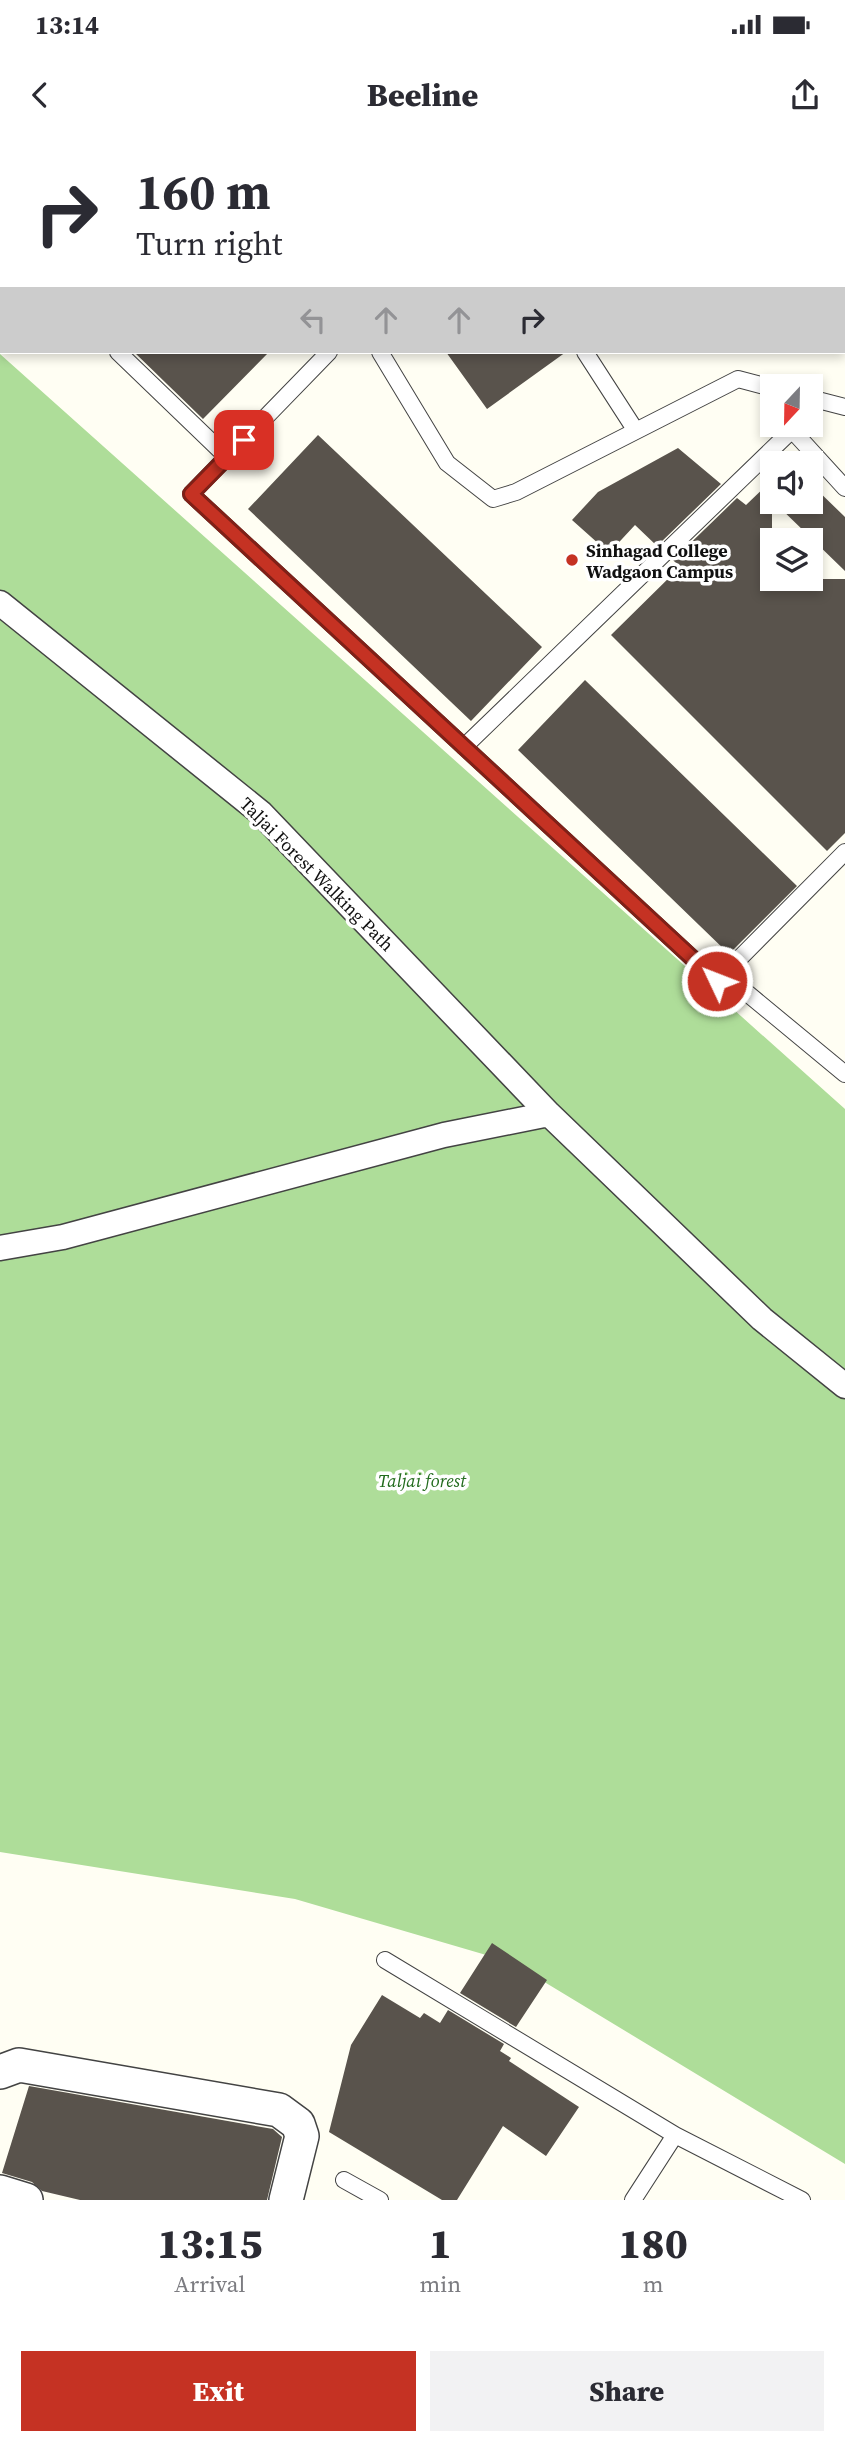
<!DOCTYPE html>
<html lang="en">
<head>
<meta charset="utf-8">
<style>
  :root { --surface:#fff; --page:#f2f2f3; --text:#2b2b33; --muted:#7c7c81; --accent:#c53223 }
  body { margin:0; font-family:"Source Serif 4",serif; background:var(--page); color:var(--text); height:100vh; display:flex; flex-direction:column; font-size:26px; white-space:nowrap }
  * { box-sizing:border-box; margin:0 }
  p { font-size:23px; color:var(--muted) }
  .icon { flex:none; width:38px; height:38px; fill:none; stroke:currentColor; stroke-width:2; stroke-linecap:round; stroke-linejoin:round }
  .map { position:relative; height:2060px; overflow:hidden }
  .side { display:flex; flex-direction:column; background:var(--surface); flex:1 }
  .side>* { flex:none }
  .top-card { position:absolute; left:0px; top:0px; width:845px; height:214px; box-shadow:0 4px 10px #0003; background:#fff; color:var(--text); overflow:hidden }
  .needle { width:46px; rotate:202deg }
  .tools { position:absolute; left:760px; top:234px; display:grid; gap:14px }
  .tools a { display:grid; place-items:center; width:63px; height:63px; border-radius:0px; background:var(--surface); box-shadow:0 4px 10px #0003; font-size:35px }
  .pin { position:absolute; display:grid; place-items:center; width:60px; height:60px; color:#fff; margin:-30px; border-radius:14px; box-shadow:0 4px 10px #0006 }
  .me { position:absolute; width:77px; margin:-38px; rotate:313deg; stroke-linejoin:round; filter:drop-shadow(0 0 5px #0008) }
  .turn { display:flex; align-items:center; gap:24px; height:147px; padding:0 21px; font-size:32px }
  .turn .icon { width:91px; height:91px; stroke-width:2.5 }
  .turn b { display:block; font-size:49px; line-height:60px }
  .lanes { display:flex; align-items:center; height:66px; padding:0 21px; background:#0003; justify-content:center; gap:35px; direction:ltr }
  .lanes .off { opacity:.35 }
  .eta { display:flex; justify-content:space-evenly; align-items:center; height:119px; text-align:center }
  .eta b { font-size:42px; font-weight:800; line-height:49px }
  .cta { display:flex; gap:14px; margin-top:auto; padding:14px 21px }
  .cta a { flex:1; height:80px; border-radius:0px; background:var(--accent); color:#fff; font-size:28px; font-weight:800; line-height:80px; text-align:center }
  .cta a+a { background:var(--page); color:var(--text) }
  .status { display:flex; justify-content:space-between; align-items:center; height:49px; padding:0 35px; background:var(--surface); direction:ltr }
  .status svg { height:19px; fill:currentColor }
  header { display:flex; justify-content:space-between; align-items:center; height:91px; padding:0 21px; background:var(--surface); font-size:32px; font-weight:800 }
  .map>svg:first-child { display:block }
</style>
</head>
<body>
<div class="status"><b>13:14</b><svg viewBox="0 0 49 12"><path d="M0 12V9h3v3zM5 12V6h3v6zM10 12V3h3v9zM15 12V0h3v12zM26 1h20v11H26zM47 4h2v5h-2z"/></svg></div>
<header><svg class="icon" aria-label="back" viewBox="0 0 24 24"><path d="M15 5l-7 7 7 7"/></svg>Beeline<svg class="icon" aria-label="share" viewBox="0 0 24 24"><path d="M12 15V3M7 8l5-5 5 5M5 13v7h14v-7"/></svg></header>
<div class="map">
<svg width="845" height="2060" viewBox="0 0 845 2060">
  <rect width="100%" height="100%" fill="#fffef3"/>
  <!-- forest -->
  <path fill="#aedd99" d="M 0,214 L 845,969 L 845,2024 L 513,1823 L 295,1759 L 0,1712 Z"/>
  <!-- building -->
  <path fill="#59534c" d="M 134,212 L 269,212 L 203,279 Z
    M 446,212 L 566,212 L 487,269 Z
    M 318,295 L 542,507 L 471,581 L 248,369 Z
    M 678,308 L 721,344 L 657,406 L 635,385 L 609,413 L 572,380 L 598,352 Z
    M 772,340 L 772,439 L 845,439 L 845,693 L 827,711 L 611,495 L 680,427 L 673,420 L 737,358 L 746,365 Z
    M 810,343 L 845,377 L 845,431 L 774,362 L 810,362 Z
    M 585,540 L 797,746 L 729,814 L 518,610 Z
    M 492,1803 L 547,1840 L 516,1887 L 460,1853 Z
    M 382,1855 L 420,1878 L 424,1873 L 440,1883 L 448,1870 L 504,1904 L 500,1911 L 511,1918 L 509,1921 L 579,1967 L 546,2016 L 503,1986 L 457,2060 L 442,2060 L 329,1992 L 351,1905 Z
    M 29,1946 L 273,1989 L 282,1997 L 267,2060 L 80,2060 L 42,2051 L 32,2042 L 2,2033 Z"/>
  <g fill="none" stroke-linecap="round" stroke-linejoin="round">
    <defs>
      <path id="service" d="M 250,0 L 251,2
        M 0,97 L 2,99
        M 118,212 L 227,317
        M 329,212 L 191,354 L 717,841 L 845,712
        M 380,212 L 447,323 L 493,359 L 516,352 L 738,239 L 772,248
        M 585,212 L 636,291
        M 810,258 L 845,267
        M 792,290 L 845,348
        M 464,607 L 792,290 L 793,285
        M 747,853 L 845,934
        M 385,1820 L 675,1995
        M 344,2040 L 380,2060
        M 633,2060 L 675,1995 L 802,2060"/>
      <path id="pedestrian" d="M 0,463 L 261,673 L 549,974 L 444,995 L 63,1097 L 0,1108
        M 549,974 L 762,1179 L 845,1246"/>
      <path id="minor" d="M 0,1932 L 19,1925 L 279,1970 L 298,1984 L 302,1996 L 286,2060
        M 0,2052 L 26,2060"/>
    </defs>
    <!-- service casing -->
    <use href="#service" stroke="#434343" stroke-width="18"/>
    <!-- pedestrian casing -->
    <use href="#pedestrian" stroke="#434343" stroke-width="27"/>
    <!-- minor casing -->
    <use href="#minor" stroke="#434343" stroke-width="36"/>
    <!-- service -->
    <use href="#service" stroke="#fff" stroke-width="16"/>
    <!-- pedestrian -->
    <use href="#pedestrian" stroke="#fff" stroke-width="24"/>
    <!-- minor -->
    <use href="#minor" stroke="#fff" stroke-width="33"/>
  </g>
  <g fill="none" stroke-linecap="round" stroke-linejoin="round">
    <defs>
      <path id="route" d="M 244,300 L 191,354 L 717,841"/>
    </defs>
    <!-- route casing -->
    <use href="#route" stroke="#802017" stroke-width="18"/>
    <!-- route -->
    <use href="#route" stroke="#c53223" stroke-width="12"/>
  </g>
  <!-- markers -->
  <circle fill="#c53223" stroke="#fff" stroke-width="2.5" cx="572" cy="420" r="7"/>
  <g text-anchor="middle" dominant-baseline="central" stroke-width="7" stroke-linejoin="round" paint-order="stroke">
    <!-- poi labels -->
    <g font-size="18" font-weight="bold" fill="#101010" stroke="#fff" text-anchor="start">
      <text x="586" y="410">Sinhagad College<tspan x="586" dy="21">Wadgaon Campus</tspan></text>
    </g>
    <!-- street labels -->
    <g font-size="18" fill="#101010" stroke="#fff">
      <text transform="translate(317 734) rotate(45)">Taljai Forest Walking Path</text>
    </g>
    <!-- park labels -->
    <g font-size="18" font-style="italic" fill="#226b1d" stroke="#fff">
      <text x="422" y="1340">Taljai forest</text>
    </g>
  </g>
</svg>
<div class="tools">
<a><svg class="needle" viewBox="-14 -14 28 28"><path d="M0-13l5 13h-10z" fill="#e53935"/><path d="M0 13l5-13h-10z" fill="#7c7c81"/></svg></a>
<a><svg class="icon" aria-label="sound" viewBox="0 0 24 24"><path d="M4 9h4l5-4v14l-5-4H4zM17 9q2 3 0 6"/></svg></a>
<a><svg class="icon" aria-label="layers" viewBox="0 0 24 24"><path d="M12 4l9 5-9 5-9-5zM3 14l9 5 9-5"/></svg></a>
</div>
<div class="pin" style="left:244px;top:300px;background:#d93025"><svg class="icon" aria-label="arrive" viewBox="0 0 24 24"><path d="M6 21V4h12l-3 4 3 4H6"/></svg></div>
<svg class="me" style="left:717px;top:841px" viewBox="-20 -20 40 40"><circle r="17" fill="#c53223" stroke="#fff" stroke-width="3"/><path d="M0-11L8 9 0 5-8 9z" fill="#fff"/></svg>
<div class="top-card">
<div class="turn"><svg class="icon" aria-label="right" viewBox="0 0 24 24"><path d="M7 20v-9h11M14 6l5 5-5 5"/></svg><div><b>160 m</b>Turn right</div></div>
<div class="lanes"><svg class="icon off" aria-label="left" viewBox="0 0 24 24"><path d="M17 20v-9H6M10 6l-5 5 5 5"/></svg><svg class="icon off" aria-label="ahead" viewBox="0 0 24 24"><path d="M12 20V5M6 11l6-6 6 6"/></svg><svg class="icon off" aria-label="ahead" viewBox="0 0 24 24"><path d="M12 20V5M6 11l6-6 6 6"/></svg><svg class="icon" aria-label="right" viewBox="0 0 24 24"><path d="M7 20v-9h11M14 6l5 5-5 5"/></svg></div>
</div>
</div>
<section class="side">
<div class="eta">
<div><b>13:15</b><p>Arrival</p></div>
<div><b>1</b><p>min</p></div>
<div><b>180</b><p>m</p></div>
</div>
<div class="cta"><a>Exit</a><a>Share</a></div>
</section>
</body>
</html>
